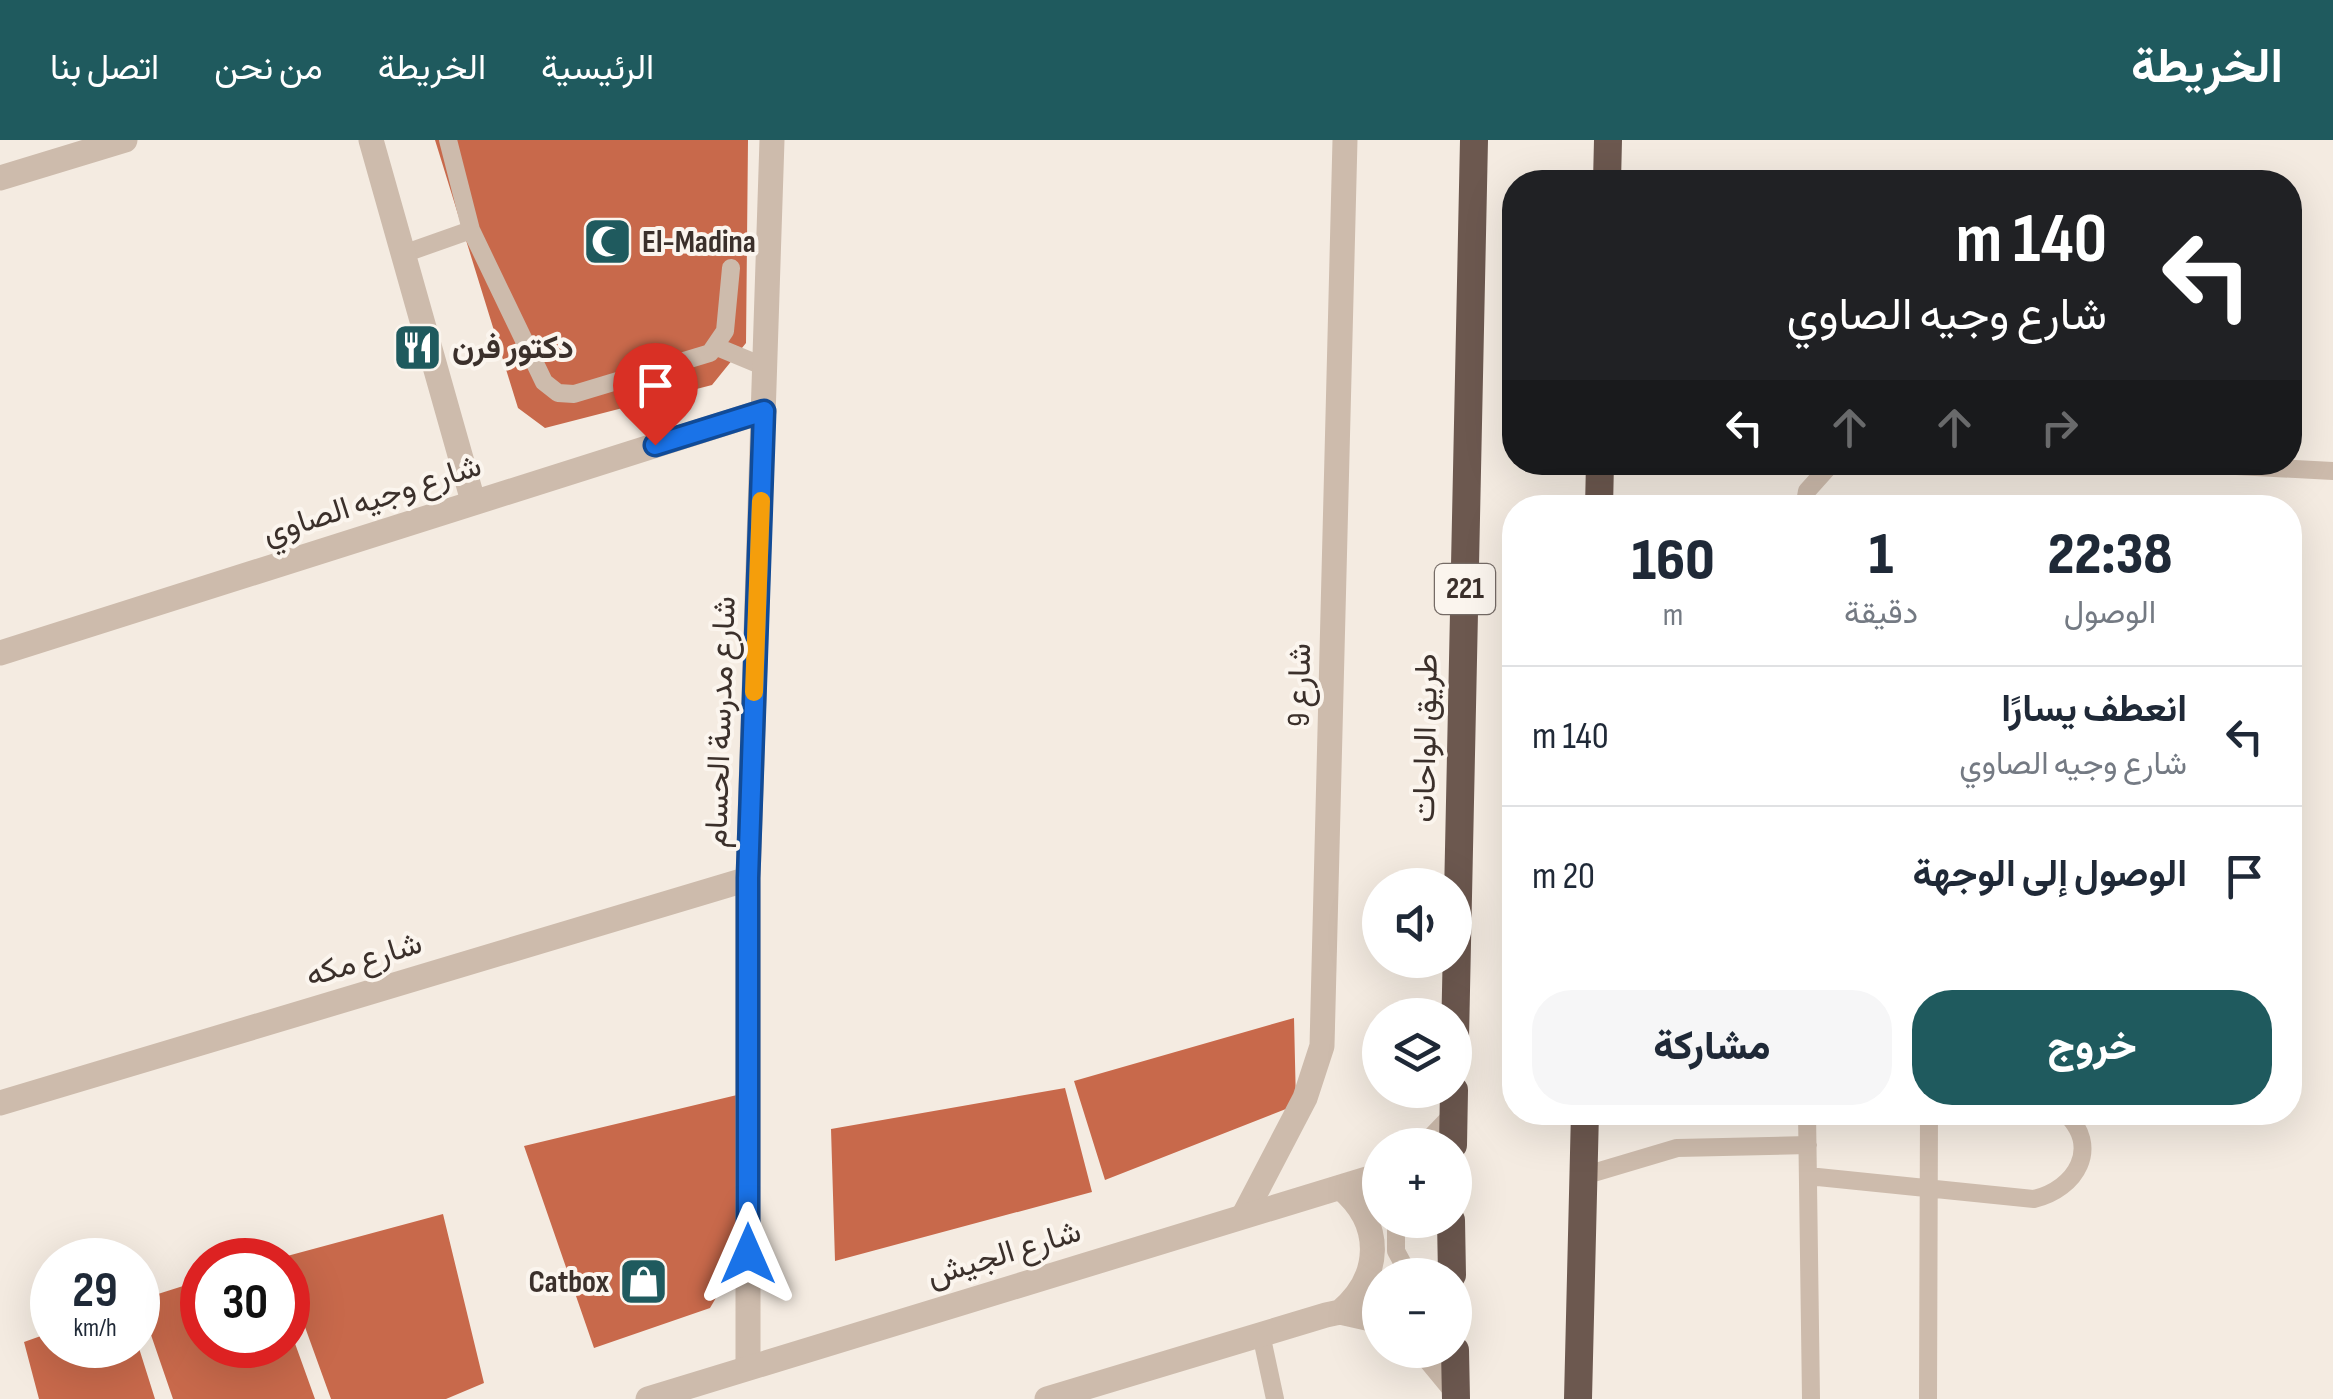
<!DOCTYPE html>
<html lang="ar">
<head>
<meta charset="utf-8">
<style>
  :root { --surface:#fff; --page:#f6f6f7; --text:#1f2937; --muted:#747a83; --line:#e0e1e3; --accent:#1f5a5e }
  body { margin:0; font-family:"Sofia Sans Condensed",Vazirmatn,sans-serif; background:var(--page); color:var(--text); direction:rtl; height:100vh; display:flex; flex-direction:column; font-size:38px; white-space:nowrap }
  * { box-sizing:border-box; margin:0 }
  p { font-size:32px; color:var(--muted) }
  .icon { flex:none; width:55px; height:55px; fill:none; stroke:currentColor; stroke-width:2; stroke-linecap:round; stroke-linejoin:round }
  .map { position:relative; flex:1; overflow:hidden; direction:ltr }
  .sheet { position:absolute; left:1502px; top:355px; width:800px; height:630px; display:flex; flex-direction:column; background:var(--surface); border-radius:40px; box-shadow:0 10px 40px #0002; direction:rtl }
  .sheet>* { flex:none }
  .top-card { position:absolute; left:1502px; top:30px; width:800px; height:305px; border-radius:40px; box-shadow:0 10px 40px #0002; direction:rtl; background:#202124; color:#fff; overflow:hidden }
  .controls { position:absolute; left:1362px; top:728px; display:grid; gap:20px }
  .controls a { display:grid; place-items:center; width:110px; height:110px; border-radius:50%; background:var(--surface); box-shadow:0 10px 40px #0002; font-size:50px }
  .speed { position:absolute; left:30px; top:1098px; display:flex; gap:20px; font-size:50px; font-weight:700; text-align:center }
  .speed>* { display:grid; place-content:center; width:130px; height:130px; border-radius:50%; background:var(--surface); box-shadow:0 10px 40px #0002; line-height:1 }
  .speed small { font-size:25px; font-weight:400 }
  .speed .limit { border:15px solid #d22; background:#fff; color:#111 }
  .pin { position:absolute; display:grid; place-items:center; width:85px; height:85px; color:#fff; margin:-102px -42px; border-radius:50% 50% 50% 0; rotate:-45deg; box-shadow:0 0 10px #0007 }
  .pin .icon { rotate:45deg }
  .me { position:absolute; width:110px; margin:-55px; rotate:0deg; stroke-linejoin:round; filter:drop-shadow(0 0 8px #0008) }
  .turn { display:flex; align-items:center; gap:35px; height:210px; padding:0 30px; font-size:45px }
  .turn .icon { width:130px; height:130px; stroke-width:2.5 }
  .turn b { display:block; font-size:70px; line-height:85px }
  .lanes { display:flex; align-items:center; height:95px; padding:0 30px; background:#0003; justify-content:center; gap:50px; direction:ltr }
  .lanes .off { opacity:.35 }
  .eta { display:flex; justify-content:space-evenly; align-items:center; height:170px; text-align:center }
  .eta b { font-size:60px; font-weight:800; line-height:70px }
  .button { display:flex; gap:20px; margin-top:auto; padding:20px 30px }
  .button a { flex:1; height:115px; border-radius:40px; background:var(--accent); color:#fff; font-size:40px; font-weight:800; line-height:115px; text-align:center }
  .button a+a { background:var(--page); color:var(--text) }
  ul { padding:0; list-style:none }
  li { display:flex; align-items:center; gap:30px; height:140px; padding:0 30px; border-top:2px solid var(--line) }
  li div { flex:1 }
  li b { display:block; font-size:38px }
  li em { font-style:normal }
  header { display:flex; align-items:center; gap:60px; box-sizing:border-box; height:140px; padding:0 50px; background:var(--accent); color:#fff }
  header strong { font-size:48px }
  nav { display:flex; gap:55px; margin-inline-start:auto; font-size:35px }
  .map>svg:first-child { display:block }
</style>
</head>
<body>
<header>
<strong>الخريطة</strong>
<nav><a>الرئيسية</a><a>الخريطة</a><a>من نحن</a><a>اتصل بنا</a></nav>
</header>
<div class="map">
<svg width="2333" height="1259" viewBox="0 0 2333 1259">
  <rect width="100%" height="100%" fill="#f4ebe1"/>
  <!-- building -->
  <path fill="#c8694b" d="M 435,0 L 748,0 L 746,203 L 712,245 L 545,288 L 518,268 Z
    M 1294,878 L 1296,965 L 1105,1040 L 1074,941 Z
    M 1065,948 L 1092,1052 L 835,1121 L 831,989 Z
    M 737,955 L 746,1107 L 710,1168 L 594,1208 L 524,1006 Z
    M 443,1074 L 484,1243 L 446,1259 L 331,1259 L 288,1140 L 288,1120 L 276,1119 Z
    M 202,1140 L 202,1205 L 288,1205 L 288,1184 L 315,1259 L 173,1259 L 139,1160 Z
    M 52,1192 L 52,1205 L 138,1205 L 155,1259 L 39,1259 L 24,1202 Z"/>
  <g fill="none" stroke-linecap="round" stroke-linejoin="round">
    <!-- service -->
    <path stroke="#cdbbac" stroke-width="18" d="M 448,0 L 471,90 L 544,242 L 558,253 L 574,254 L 710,213 L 725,191 L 731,128
      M 403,114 L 471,90
      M 717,207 L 765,227
      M 2160,322 L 2333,331
      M 1804,368 L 1807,351 L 1833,322
      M 1807,972 L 1811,1259
      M 1583,1036 L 1677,1008 L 1808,1005
      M 1808,1036 L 2034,1059 C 2076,1049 2102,1007 2064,972
      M 1396,1080 L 1396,1111 L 1409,1135
      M 1261,1194 L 1275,1259
      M 1928,1259 L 1929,972"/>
    <!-- minor -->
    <path stroke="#cdbbac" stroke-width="25" d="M 371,0 L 473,361
      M 0,38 L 125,0
      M 0,513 L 764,271
      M 0,963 L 748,739
      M 1245,1073 L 1305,958 L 1322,906 L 1345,0
      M 748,1226 L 748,739 L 772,0"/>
    <!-- tertiary -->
    <path stroke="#cdbbac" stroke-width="25" d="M 1428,1005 L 1453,979
      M 1340,1172 C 1382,1137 1384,1084 1341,1048
      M 1423,1210 L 1456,1250
      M 648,1259 L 1380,1035
      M 1047,1259 L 1326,1175 L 1340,1172 L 1380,1181"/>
    <!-- trunk -->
    <path stroke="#6c584f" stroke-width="28" d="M 1607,42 L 1608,0
      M 1599,368 L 1600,322
      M 1455,898 L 1474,0
      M 1453,1005 L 1454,950
      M 1451,1080 L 1452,1135
      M 1455,1210 L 1456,1259
      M 1578,1259 L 1585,972"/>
  </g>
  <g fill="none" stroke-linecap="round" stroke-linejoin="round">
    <defs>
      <path id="route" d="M 655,305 L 764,271 L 748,738 L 748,1114"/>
    </defs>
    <!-- route casing -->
    <use href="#route" stroke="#114b97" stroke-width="25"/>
    <!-- route -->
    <use href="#route" stroke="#1a73e8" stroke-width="18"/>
    <!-- slow -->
    <path stroke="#f59e0b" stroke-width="18" d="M 754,552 L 761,361"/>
  </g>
  <!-- icons -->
  <defs>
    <symbol id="mosque-square" viewBox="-11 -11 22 22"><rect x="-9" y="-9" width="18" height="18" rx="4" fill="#1f5a5e" stroke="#fbf5ee"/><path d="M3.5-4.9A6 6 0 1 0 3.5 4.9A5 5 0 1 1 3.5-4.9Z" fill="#fff"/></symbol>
    <symbol id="restaurant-square" viewBox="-11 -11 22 22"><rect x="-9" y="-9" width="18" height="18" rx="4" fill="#1f5a5e" stroke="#fbf5ee"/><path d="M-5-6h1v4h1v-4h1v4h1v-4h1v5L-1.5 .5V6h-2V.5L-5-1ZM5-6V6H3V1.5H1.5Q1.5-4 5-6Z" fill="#fff"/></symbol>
    <symbol id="shop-square" viewBox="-11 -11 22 22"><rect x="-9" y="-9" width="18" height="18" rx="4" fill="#1f5a5e" stroke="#fbf5ee"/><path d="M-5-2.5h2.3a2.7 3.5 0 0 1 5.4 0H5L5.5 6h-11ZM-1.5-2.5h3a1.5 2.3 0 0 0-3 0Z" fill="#fff"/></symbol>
  </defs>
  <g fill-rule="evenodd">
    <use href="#mosque-square" x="580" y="74" width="55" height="55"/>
    <use href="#restaurant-square" x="390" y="180" width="55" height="55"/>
    <use href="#shop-square" x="616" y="1114" width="55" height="55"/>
  </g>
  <g text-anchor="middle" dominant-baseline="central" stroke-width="8" stroke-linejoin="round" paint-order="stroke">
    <!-- shield labels -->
    <rect fill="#fbf5ee" stroke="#756b66" stroke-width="2.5" x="1435" y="424" width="60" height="50" rx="8"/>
    <g font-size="30" font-weight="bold" fill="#3b302b">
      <text x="1465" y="449">221</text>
    </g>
    <!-- poi labels -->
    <g font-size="32" font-weight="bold" fill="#3b302b" stroke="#fbf5ee" text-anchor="start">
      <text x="642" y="102">El-Madina</text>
      <text x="452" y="208">دكتور فرن</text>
      <text x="609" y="1142" text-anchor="end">Catbox</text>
    </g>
    <!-- street labels -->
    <g font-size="32" fill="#3b302b" stroke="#fbf5ee">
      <text transform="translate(372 360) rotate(-18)">شارع وجيه الصاوي</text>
      <text transform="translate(1300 545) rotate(-89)">شارع 9</text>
      <text transform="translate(721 582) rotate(-88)">شارع مدرسة الحسام</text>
      <text transform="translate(1426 598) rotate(-89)">طريق الواحات</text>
      <text transform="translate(364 820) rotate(-17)">شارع مكه</text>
      <text transform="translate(1004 1114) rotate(-17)">شارع الجيش</text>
    </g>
  </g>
</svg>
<div class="controls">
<a><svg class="icon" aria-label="sound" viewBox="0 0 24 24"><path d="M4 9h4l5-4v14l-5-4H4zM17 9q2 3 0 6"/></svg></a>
<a><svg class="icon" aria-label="layers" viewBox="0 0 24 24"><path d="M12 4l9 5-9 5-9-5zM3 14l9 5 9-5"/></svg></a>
<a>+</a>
<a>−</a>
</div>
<div class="speed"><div>29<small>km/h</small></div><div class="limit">30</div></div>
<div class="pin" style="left:655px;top:305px;background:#d93025"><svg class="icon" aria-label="arrive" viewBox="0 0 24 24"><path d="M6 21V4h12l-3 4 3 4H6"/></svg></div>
<svg class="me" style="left:748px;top:1114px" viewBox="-20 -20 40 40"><path d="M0-17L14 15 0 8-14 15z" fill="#1a73e8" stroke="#fff" stroke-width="4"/></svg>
<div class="top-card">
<div class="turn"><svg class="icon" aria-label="left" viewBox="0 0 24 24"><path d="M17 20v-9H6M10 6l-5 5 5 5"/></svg><div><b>140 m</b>شارع وجيه الصاوي</div></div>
<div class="lanes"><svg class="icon" aria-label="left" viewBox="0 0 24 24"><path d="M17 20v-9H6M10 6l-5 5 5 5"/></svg><svg class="icon off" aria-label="ahead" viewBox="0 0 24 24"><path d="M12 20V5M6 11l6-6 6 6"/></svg><svg class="icon off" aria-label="ahead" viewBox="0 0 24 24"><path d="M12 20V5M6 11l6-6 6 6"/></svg><svg class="icon off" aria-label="right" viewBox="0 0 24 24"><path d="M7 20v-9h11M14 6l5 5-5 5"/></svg></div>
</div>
<section class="sheet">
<div class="eta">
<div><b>22:38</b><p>الوصول</p></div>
<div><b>1</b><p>دقيقة</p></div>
<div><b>160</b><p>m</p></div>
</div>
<ul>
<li><svg class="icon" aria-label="left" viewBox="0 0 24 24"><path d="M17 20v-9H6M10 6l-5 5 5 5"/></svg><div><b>انعطف يسارًا</b><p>شارع وجيه الصاوي</p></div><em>140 m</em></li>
<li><svg class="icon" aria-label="arrive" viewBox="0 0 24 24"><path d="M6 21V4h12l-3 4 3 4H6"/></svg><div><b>الوصول إلى الوجهة</b></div><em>20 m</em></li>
</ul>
<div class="button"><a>خروج</a><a>مشاركة</a></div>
</section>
</div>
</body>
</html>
